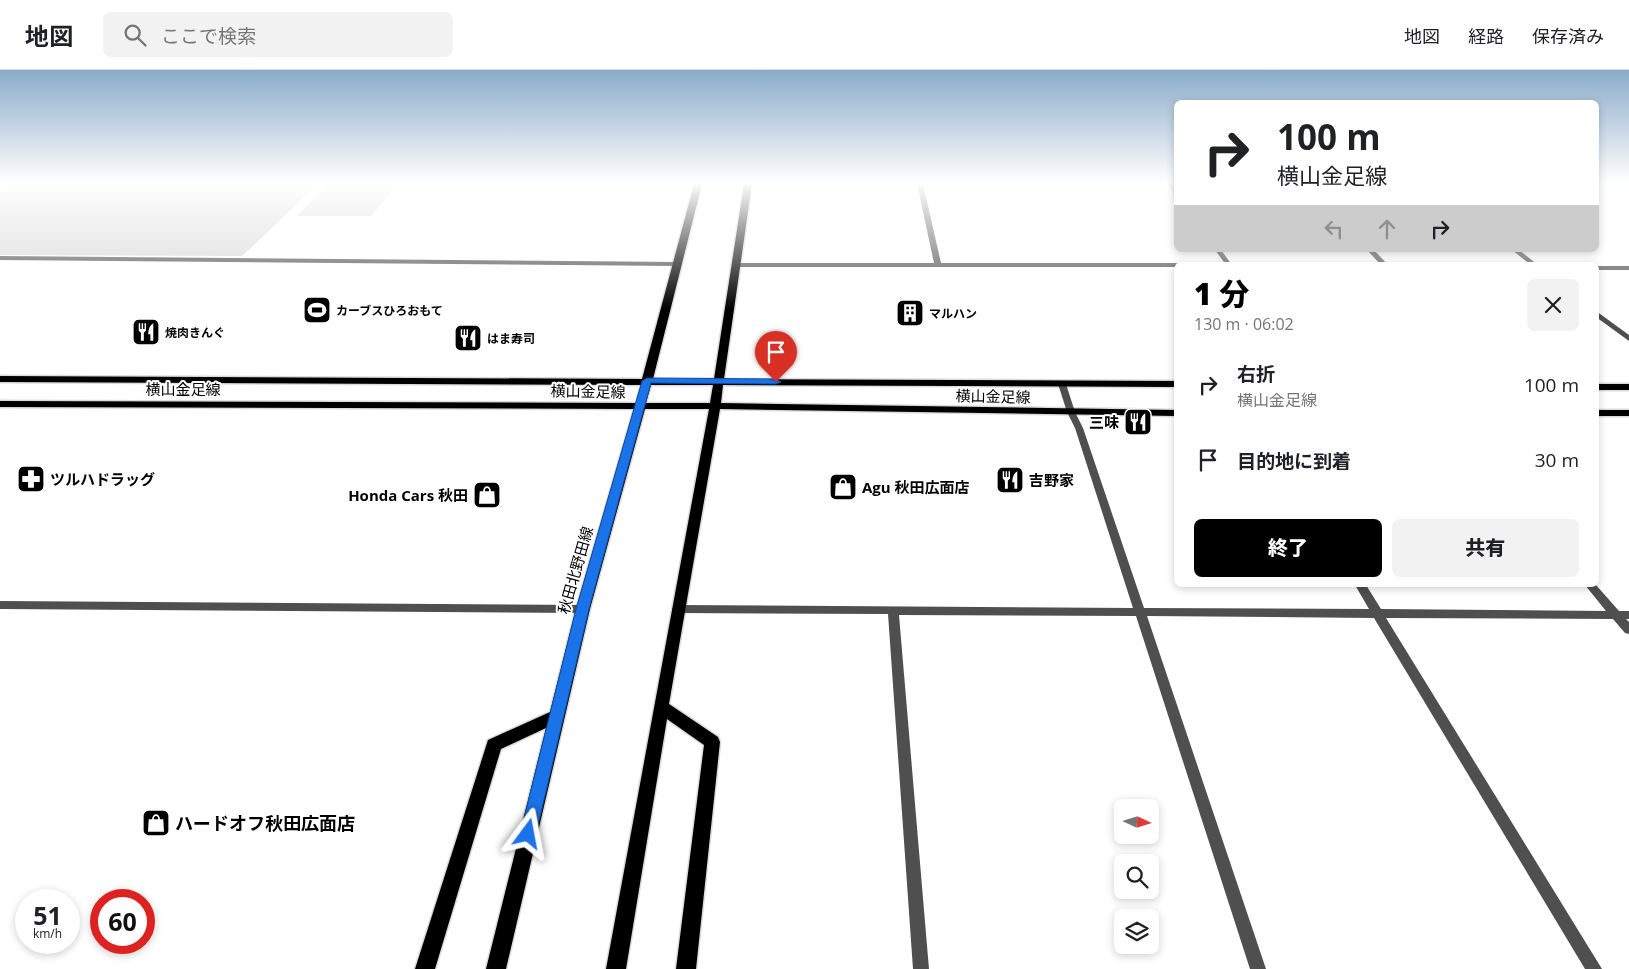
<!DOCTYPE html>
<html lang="ja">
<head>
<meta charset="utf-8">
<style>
  :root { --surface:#fff; --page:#f2f2f2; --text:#202124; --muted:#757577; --line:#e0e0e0; --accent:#000 }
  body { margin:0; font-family:"Open Sans","Noto Sans JP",sans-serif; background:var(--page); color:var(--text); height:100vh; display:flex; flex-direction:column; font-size:19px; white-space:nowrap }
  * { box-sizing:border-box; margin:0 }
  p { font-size:16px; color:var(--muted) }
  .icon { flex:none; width:28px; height:28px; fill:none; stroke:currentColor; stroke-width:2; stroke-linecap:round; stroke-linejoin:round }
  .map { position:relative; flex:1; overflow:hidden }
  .side { position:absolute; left:1174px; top:192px; width:425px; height:325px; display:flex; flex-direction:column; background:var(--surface); border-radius:8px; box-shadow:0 2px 8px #0003 }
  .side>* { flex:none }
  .guide { position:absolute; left:1174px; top:30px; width:425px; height:152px; border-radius:8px; box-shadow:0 2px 8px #0003; background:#fff; color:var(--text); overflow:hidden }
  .needle { width:32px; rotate:94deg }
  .fabs { position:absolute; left:1114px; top:729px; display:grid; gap:10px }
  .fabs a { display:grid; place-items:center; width:45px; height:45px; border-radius:8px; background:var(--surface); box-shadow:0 2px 8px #0003; font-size:25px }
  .speed { position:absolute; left:15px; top:819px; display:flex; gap:10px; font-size:25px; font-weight:700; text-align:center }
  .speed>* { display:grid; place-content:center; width:65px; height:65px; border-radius:50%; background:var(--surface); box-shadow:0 2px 8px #0003; line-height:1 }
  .speed small { font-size:12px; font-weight:400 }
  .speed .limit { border:8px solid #d22; background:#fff; color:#111 }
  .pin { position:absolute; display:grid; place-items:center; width:42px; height:42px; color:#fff; margin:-51px -21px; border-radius:50% 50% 50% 0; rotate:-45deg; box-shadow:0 0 5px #0007 }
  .pin .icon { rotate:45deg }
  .me { position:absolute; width:55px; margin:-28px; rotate:13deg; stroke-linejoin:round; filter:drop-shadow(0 0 4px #0008) }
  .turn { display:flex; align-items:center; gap:18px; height:105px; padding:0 20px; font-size:22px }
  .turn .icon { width:65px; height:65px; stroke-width:2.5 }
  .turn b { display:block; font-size:35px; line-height:42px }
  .lanes { display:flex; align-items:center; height:48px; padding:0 20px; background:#0003; justify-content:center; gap:25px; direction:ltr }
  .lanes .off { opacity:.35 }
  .round { display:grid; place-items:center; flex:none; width:52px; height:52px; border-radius:8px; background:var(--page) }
  .head { display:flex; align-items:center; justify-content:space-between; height:85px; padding:0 20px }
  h1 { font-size:30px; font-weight:800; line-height:38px; color:var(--accent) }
  .action { display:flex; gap:10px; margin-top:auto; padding:10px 20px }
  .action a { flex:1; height:58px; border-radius:8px; background:var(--accent); color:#fff; font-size:20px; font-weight:800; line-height:58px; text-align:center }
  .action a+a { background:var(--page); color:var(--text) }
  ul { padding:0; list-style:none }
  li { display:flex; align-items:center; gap:15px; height:75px; padding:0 20px }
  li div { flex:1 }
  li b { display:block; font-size:19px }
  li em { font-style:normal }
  header { display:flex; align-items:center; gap:30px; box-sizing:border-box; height:70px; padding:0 25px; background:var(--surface); border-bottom:1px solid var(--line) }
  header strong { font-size:24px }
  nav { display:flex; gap:28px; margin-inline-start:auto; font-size:18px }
  .search { width:350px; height:45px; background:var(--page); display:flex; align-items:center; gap:12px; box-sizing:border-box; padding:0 18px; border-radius:8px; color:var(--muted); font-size:19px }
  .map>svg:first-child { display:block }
</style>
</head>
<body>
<header>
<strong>地図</strong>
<div class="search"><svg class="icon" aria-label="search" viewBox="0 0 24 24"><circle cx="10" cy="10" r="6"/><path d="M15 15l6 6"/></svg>ここで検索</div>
<nav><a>地図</a><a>経路</a><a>保存済み</a></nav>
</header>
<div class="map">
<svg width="1629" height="899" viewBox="0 0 1629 899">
  <rect width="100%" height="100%" fill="#fff"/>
  <!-- green -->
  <path fill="#d6d6d6" d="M 15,114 L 318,114 L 242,186 L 0,185 L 0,123 Z
    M 329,114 L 398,114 L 371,146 L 297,146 Z"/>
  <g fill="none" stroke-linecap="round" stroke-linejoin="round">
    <defs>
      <path id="primary" d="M 694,114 L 702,114 L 653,309 L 714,309 L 744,114 L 752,114 L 724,309 L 1176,311 L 1176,317 L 723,315 L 721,333 L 1176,340 L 1176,346 L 720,339 L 669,634 L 718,667 L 720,672 L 696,899 L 676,899 L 704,675 L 667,649 L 626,899 L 606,899 L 709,339 L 645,339 L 590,539 L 506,899 L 486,899 L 546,658 L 501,679 L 435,899 L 415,899 L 488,670 L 550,642 L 576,539 L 634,339 L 0,337 L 0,331 L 636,333 L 641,315 L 0,312 L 0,306 L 642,309 ZM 651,315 L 713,315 L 710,333 L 646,333 Z
        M 1596,314 L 1629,314 L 1629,320 L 1596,320 Z
        M 1596,340 L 1629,340 L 1629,346 L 1596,346 Z"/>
    </defs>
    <!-- primary casing -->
    <use href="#primary" stroke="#dbdbdb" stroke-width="3"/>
    <!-- minor -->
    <path fill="#4f4f4f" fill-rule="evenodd" d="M 917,114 L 923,114 L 941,193 L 1176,193 L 1179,195 L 1176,195 L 1176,197 L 737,197 L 734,195 L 737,193 L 934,193 Z
      M 1167,114 L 1173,114 L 1176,119 L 1176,125 L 1174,124 Z
      M 1215,180 L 1221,180 L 1232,195 L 1226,195 Z
      M 1367,180 L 1374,180 L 1388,195 L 1381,195 Z
      M 1512,180 L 1519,180 L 1538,195 L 1531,195 Z
      M 0,186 L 677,192 L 680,194 L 677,196 L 0,190 Z
      M 1596,196 L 1629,196 L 1629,200 L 1596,200 Z
      M 1596,241 L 1629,265 L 1629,271 L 1596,247 Z
      M 1059,312 L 1062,312 L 1066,314 L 1075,342 L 1083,358 L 1144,538 L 1369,539 L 1355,515 L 1366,515 L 1381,539 L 1606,541 L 1585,515 L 1596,515 L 1619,541 L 1629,541 L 1629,549 L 1626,549 L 1629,552 L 1629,564 L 1625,563 L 1613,549 L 1386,548 L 1602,899 L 1585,899 L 1374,548 L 1147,546 L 1266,899 L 1250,899 L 1136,546 L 899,545 L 929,899 L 913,899 L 888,544 L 678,543 L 674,542 L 672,539 L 674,536 L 678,535 L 1133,538 L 1075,358 L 1067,342 L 1058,314 Z
      M 0,531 L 583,535 L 587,536 L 589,539 L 587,542 L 583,543 L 0,539 Z"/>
    <!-- primary -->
    <use href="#primary" fill="#000" fill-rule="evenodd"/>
  </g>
  <!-- sky -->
  <linearGradient id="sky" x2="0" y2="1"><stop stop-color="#8aabca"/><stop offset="0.47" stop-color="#fff"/><stop offset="1" stop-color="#fff" stop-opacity="0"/></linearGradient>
  <rect width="1629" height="240" fill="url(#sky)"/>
  <!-- route -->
  <path fill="#1a73e8" stroke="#114b97" d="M 647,308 L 776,309 L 781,312 L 776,314 L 651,313 L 589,539 L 536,764 L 533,769 L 528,771 L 522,769 L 520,764 L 576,539 L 642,311 Z"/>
  <!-- icons -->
  <defs>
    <symbol id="stadium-square" viewBox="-11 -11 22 22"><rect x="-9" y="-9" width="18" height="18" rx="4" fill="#000" stroke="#fff"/><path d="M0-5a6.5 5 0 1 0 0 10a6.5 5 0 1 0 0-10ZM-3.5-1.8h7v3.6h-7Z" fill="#fff"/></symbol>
    <symbol id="building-square" viewBox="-11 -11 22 22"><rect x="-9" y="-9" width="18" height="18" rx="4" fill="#000" stroke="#fff"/><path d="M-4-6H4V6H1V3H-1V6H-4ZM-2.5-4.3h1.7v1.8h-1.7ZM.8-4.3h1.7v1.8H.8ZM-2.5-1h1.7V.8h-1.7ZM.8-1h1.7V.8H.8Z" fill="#fff"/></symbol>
    <symbol id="restaurant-square" viewBox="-11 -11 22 22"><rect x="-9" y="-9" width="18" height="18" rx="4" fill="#000" stroke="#fff"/><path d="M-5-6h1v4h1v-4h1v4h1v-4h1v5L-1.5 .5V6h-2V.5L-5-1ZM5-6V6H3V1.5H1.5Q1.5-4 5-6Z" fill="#fff"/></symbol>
    <symbol id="pharmacy-square" viewBox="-11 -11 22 22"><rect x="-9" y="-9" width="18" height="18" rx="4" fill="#000" stroke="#fff"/><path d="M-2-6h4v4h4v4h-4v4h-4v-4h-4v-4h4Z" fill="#fff"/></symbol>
    <symbol id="shop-square" viewBox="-11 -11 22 22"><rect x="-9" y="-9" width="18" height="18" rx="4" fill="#000" stroke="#fff"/><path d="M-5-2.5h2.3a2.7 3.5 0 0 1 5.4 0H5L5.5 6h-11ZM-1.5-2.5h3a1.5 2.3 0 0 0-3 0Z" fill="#fff"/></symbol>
  </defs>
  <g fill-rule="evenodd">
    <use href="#stadium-square" x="301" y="224" width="32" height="32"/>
    <use href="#building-square" x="894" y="227" width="32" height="32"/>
    <use href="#restaurant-square" x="130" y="246" width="32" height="32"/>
    <use href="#restaurant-square" x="452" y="252" width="32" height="32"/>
    <use href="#restaurant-square" x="1122" y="336" width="32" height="32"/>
    <use href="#pharmacy-square" x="15" y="393" width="32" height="32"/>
    <use href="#restaurant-square" x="994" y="394" width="32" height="32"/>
    <use href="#shop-square" x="827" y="401" width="32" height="32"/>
    <use href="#shop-square" x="471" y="409" width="32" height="32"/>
    <use href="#shop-square" x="140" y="737" width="32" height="32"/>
  </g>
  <g text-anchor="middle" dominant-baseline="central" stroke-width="4" stroke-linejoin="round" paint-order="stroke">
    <!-- far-poi labels -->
    <g font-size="12" font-weight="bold" fill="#000" stroke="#fff" text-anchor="start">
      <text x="336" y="240">カーブスひろおもて</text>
      <text x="929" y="243">マルハン</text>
      <text x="165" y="262">焼肉きんぐ</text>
      <text x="487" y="268">はま寿司</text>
    </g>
    <!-- street labels -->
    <g font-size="15" fill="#000" stroke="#fff">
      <text x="183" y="319">横山金足線</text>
      <text transform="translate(588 321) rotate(1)">横山金足線</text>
      <text transform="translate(993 326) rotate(1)">横山金足線</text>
      <text transform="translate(575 500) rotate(-74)">秋田北野田線</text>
    </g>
    <!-- poi labels -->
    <g font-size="15" font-weight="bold" fill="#000" stroke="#fff" text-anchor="start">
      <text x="1119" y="352" text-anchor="end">三味</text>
      <text x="50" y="409">ツルハドラッグ</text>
      <text x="1029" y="410">吉野家</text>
      <text x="862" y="417">Agu 秋田広面店</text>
      <text x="468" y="425" text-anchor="end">Honda Cars 秋田</text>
    </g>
    <!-- near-poi labels -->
    <g font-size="18" font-weight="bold" fill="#000" stroke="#fff" text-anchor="start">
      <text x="175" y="753">ハードオフ秋田広面店</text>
    </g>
  </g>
</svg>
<div class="fabs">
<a><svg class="needle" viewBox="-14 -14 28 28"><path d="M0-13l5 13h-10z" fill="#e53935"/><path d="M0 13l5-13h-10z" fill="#757577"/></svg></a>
<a><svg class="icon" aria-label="search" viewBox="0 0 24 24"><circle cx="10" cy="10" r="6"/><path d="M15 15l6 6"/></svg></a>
<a><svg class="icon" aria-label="layers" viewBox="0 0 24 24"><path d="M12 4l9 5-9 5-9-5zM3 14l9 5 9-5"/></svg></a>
</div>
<div class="speed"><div>51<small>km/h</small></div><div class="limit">60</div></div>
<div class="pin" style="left:776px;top:312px;background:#d93025"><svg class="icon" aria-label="arrive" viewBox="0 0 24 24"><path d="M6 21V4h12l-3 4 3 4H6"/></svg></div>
<svg class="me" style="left:528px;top:764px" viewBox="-20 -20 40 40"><path d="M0-17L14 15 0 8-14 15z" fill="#1a73e8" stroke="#fff" stroke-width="4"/></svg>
<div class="guide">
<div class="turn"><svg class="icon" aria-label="right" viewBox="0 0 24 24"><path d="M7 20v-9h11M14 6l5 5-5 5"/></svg><div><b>100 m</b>横山金足線</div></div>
<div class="lanes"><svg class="icon off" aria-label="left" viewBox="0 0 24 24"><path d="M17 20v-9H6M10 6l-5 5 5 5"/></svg><svg class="icon off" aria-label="ahead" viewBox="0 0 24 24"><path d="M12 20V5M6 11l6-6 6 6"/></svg><svg class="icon" aria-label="right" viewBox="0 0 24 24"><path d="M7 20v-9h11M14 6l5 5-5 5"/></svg></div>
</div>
<section class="side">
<div class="head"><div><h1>1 分</h1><p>130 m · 06:02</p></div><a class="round"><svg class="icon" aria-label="close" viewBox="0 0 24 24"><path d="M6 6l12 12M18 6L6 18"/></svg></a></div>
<ul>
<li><svg class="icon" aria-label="right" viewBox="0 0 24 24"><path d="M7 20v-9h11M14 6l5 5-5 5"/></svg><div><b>右折</b><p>横山金足線</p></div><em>100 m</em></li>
<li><svg class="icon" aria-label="arrive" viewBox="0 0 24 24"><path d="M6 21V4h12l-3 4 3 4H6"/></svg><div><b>目的地に到着</b></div><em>30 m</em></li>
</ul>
<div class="action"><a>終了</a><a>共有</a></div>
</section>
</div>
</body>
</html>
